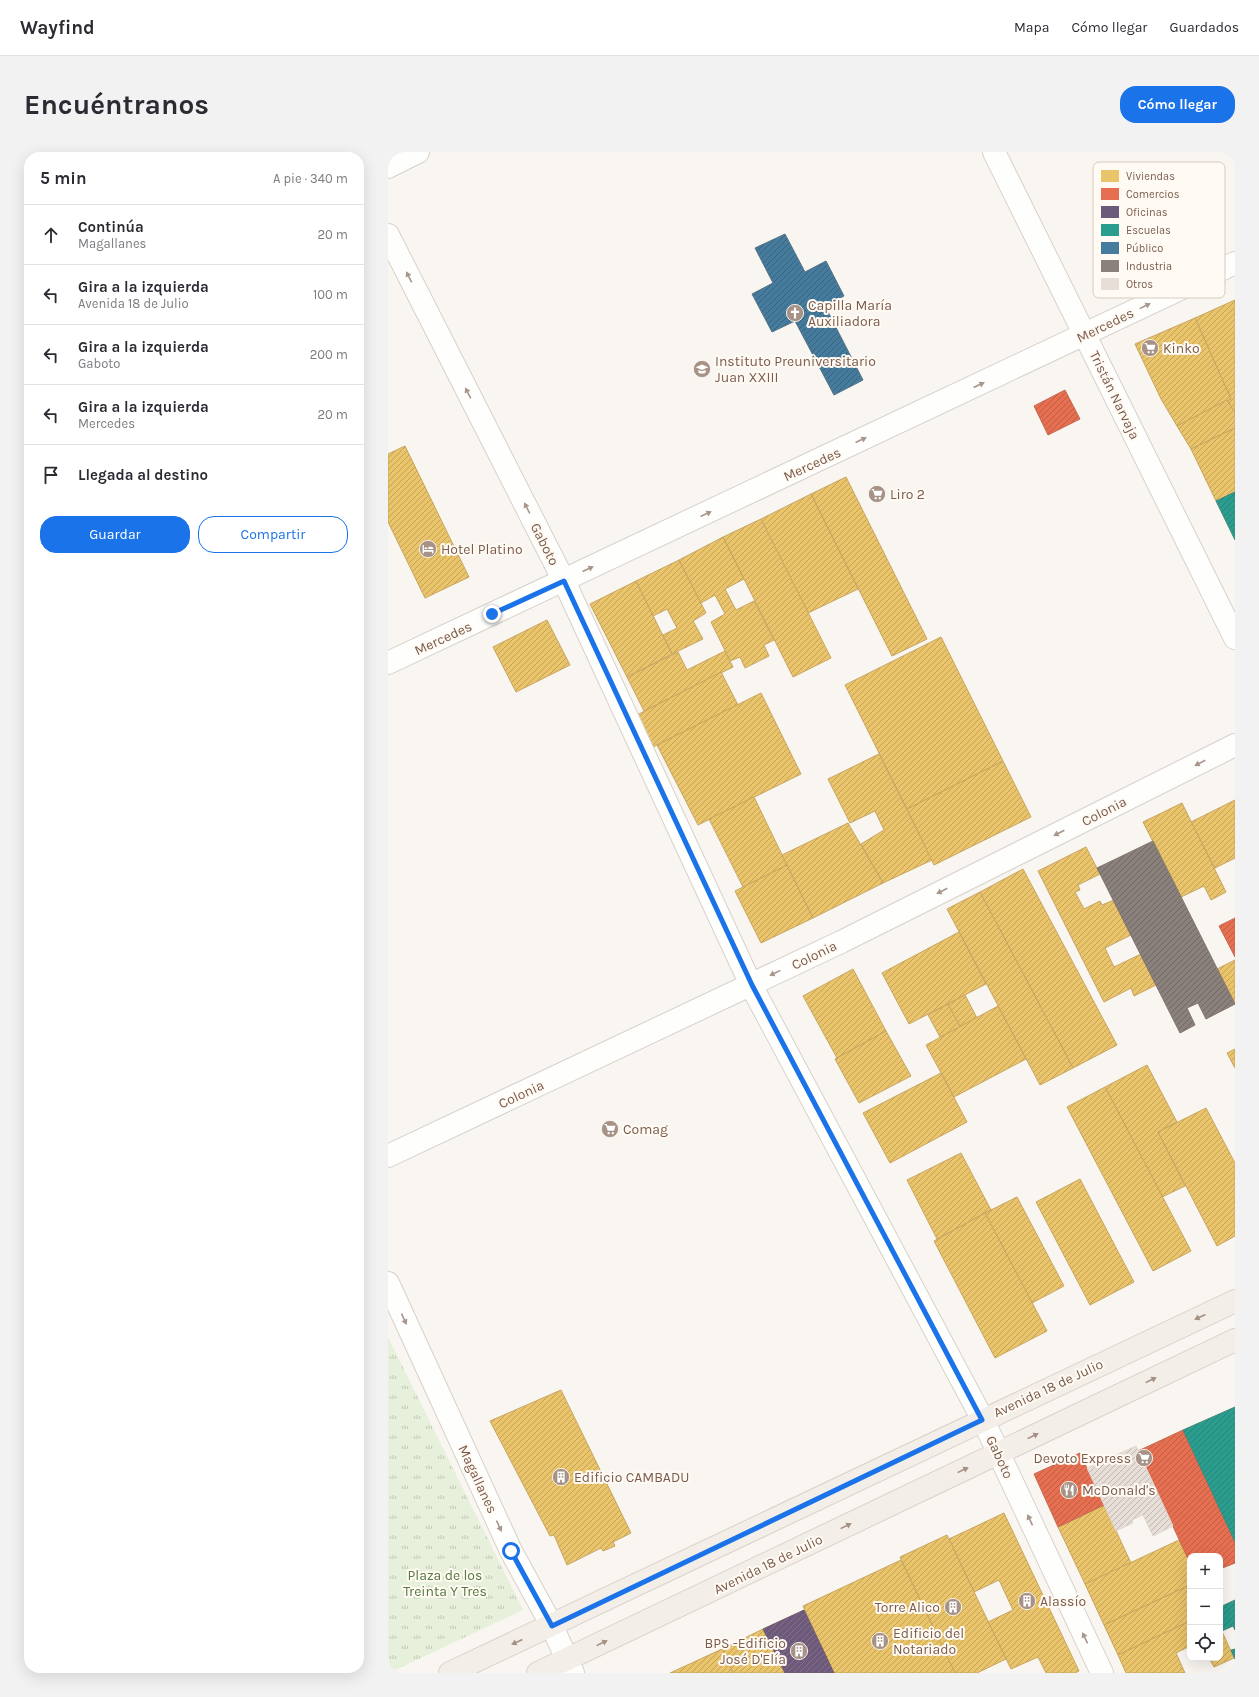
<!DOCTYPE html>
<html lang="es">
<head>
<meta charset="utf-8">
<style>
  :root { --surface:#fff; --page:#f2f2f3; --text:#2b2b33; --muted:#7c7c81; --line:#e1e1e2; --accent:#1a73e8 }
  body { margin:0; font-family:Karla,sans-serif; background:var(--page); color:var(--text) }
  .controls { position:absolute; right:12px; bottom:12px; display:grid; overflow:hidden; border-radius:8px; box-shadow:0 4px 16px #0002 }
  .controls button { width:36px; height:36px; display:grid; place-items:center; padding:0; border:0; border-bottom:1px solid var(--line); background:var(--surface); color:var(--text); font:20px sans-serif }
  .stop { position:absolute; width:12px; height:12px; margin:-9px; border:3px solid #1a73e8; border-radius:50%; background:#fff }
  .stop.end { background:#1a73e8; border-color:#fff; box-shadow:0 1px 4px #0008 }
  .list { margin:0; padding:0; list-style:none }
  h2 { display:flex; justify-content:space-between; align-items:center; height:52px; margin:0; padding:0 16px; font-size:17px }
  h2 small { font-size:13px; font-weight:400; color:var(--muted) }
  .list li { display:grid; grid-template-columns:26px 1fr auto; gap:12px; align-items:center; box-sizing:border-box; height:60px; padding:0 16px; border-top:1px solid var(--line) }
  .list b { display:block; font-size:15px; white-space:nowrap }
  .list p { margin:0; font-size:13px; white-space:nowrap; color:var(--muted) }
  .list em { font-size:13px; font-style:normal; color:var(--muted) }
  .actions { display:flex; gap:8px; padding:12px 16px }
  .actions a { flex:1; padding:9px 0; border:1px solid var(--accent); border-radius:16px; text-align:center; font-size:14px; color:var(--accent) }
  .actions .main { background:var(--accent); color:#fff }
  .icon { flex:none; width:22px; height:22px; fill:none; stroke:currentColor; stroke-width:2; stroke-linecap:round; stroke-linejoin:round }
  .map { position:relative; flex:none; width:847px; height:1521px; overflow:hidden; border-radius:16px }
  header { display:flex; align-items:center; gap:24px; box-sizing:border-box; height:56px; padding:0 20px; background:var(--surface); border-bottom:1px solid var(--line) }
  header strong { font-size:19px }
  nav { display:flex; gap:22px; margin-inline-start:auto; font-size:14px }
  .intro { display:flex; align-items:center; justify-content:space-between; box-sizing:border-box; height:96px; padding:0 24px }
  h1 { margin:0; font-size:28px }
  .button { padding:10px 18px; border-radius:16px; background:var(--accent); color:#fff; font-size:14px; font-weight:700 }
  main { display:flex; gap:24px; padding:0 24px }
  aside { flex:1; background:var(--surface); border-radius:16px; box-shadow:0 4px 16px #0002 }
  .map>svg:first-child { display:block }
  .park { fill:url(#park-tufts) }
  .homes { fill:url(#homes-hatch); stroke:#c8a561 }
  .shops { fill:url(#shops-hatch); stroke:#c66950 }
  .offices { fill:url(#offices-hatch); stroke:#715a6c }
  .schools { fill:url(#schools-hatch); stroke:#428a7b }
  .public { fill:url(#public-hatch); stroke:#557285 }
  .industry { fill:url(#industry-hatch); stroke:#85766e }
  .building { fill:url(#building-hatch); stroke:#e2d8d2 }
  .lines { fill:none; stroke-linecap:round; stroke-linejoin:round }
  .minor-casing { stroke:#d7d1cb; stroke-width:24 }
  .major-casing { stroke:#dad1cc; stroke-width:24 }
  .minor { stroke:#fefefd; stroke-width:22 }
  .major { stroke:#f3eee8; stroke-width:22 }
  .oneway { fill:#a8958b }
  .oneway2 { fill:#a48f83 }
  .route { stroke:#1a73e8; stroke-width:5 }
  .labels { text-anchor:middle; stroke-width:4; stroke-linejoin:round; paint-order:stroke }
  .poi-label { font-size:14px; fill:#7a5c4d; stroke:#fffaf3; text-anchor:start }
  .street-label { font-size:14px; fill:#7a5c4d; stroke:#fffaf3 }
  .park-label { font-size:14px; fill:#537a41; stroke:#fffaf3 }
  .key { fill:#fffaf3; stroke:#d7cbc1; stroke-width:1 }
  .key-label { font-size:11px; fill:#7a5c4d }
</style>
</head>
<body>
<header>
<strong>Wayfind</strong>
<nav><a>Mapa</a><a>Cómo llegar</a><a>Guardados</a></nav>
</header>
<div class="intro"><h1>Encuéntranos</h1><a class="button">Cómo llegar</a></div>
<main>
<aside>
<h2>5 min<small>A pie · 340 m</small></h2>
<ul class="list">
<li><svg class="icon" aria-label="ahead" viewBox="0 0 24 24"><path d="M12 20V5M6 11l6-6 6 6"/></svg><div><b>Continúa</b><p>Magallanes</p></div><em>20 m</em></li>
<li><svg class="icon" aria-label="left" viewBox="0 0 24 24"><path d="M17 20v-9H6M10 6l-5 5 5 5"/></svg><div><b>Gira a la izquierda</b><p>Avenida 18 de Julio</p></div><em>100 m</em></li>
<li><svg class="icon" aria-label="left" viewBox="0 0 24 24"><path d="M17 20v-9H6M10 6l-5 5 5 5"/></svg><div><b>Gira a la izquierda</b><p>Gaboto</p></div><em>200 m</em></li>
<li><svg class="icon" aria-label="left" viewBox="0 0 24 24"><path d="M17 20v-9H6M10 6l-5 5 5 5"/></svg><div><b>Gira a la izquierda</b><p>Mercedes</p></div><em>20 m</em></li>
<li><svg class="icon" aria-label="arrive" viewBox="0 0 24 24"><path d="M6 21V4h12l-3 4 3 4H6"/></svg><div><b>Llegada al destino</b></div></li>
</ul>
<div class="actions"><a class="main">Guardar</a><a>Compartir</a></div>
</aside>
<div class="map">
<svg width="847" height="1521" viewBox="0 0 847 1521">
  <defs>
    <pattern id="park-tufts" width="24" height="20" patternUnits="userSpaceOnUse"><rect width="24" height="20" fill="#e7f0db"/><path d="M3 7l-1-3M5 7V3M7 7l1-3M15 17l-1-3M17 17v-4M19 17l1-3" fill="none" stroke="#c0c6b4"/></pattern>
    <pattern id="homes-hatch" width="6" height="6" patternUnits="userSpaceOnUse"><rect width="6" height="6" fill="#e9c46a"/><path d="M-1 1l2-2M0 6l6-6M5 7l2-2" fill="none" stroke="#c2a259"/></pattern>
    <pattern id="shops-hatch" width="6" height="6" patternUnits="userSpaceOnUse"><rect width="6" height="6" fill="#e76f51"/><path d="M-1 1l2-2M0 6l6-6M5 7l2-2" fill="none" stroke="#c05e45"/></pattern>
    <pattern id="offices-hatch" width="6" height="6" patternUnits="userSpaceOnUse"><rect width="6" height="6" fill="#6d597a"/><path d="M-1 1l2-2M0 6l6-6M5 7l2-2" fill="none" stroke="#82708a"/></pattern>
    <pattern id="schools-hatch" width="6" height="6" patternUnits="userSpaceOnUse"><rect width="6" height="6" fill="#2a9d8f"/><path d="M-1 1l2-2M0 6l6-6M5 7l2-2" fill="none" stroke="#298377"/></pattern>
    <pattern id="public-hatch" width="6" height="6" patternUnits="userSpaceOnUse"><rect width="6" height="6" fill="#457b9d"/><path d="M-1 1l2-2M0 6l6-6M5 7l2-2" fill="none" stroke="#3d637c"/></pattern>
    <pattern id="industry-hatch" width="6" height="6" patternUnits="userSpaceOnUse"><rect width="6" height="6" fill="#8a817c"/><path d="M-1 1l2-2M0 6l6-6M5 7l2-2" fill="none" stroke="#716863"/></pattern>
    <pattern id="building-hatch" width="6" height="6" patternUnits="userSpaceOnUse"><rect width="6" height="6" fill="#e6ded7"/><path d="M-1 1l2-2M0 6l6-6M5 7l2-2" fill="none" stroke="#bfb7b1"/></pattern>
  </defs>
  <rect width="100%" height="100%" fill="#f9f5f0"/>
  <path class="park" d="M 0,1185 L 135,1458 L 1,1521 L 0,1521 Z"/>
  <g class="homes">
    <path d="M 847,148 L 847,261 L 839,248 L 843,247 L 807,166 Z"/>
    <path d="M 807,166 L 843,247 L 789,274 L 773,247 L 747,192 Z"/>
    <path d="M 839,248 L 847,261 L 847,276 L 803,297 L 789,274 Z"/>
    <path d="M 847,276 L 847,340 L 828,349 L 803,297 Z"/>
    <path d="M 17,294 L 81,425 L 37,446 L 0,370 L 0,302 Z"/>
    <path d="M 458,325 L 539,487 L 504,504 L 423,342 Z"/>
    <path d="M 423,342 L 470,437 L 420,461 L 373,367 Z"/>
    <path d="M 373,367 L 443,506 L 405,525 L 335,385 Z"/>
    <path d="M 335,385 L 356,427 L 337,437 L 348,458 L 366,449 L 386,488 L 376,493 L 381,504 L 357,516 L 352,505 L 342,509 L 323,470 L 337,462 L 327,443 L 313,451 L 291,408 Z"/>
    <path d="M 291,408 L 318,461 L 305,469 L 315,487 L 284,502 L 275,483 L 289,476 L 279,457 L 265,464 L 248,429 Z"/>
    <path d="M 248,429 L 284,502 L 239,525 L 202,452 Z"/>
    <path d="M 159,468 L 182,513 L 128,540 L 105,495 Z"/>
    <path d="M 553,485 L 615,609 L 519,657 L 457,533 Z"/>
    <path d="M 337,499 L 345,515 L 256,559 L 239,525 L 290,500 L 299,518 Z"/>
    <path d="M 333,520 L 350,553 L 265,595 L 249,563 Z"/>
    <path d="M 373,541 L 413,622 L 310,673 L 269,593 Z"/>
    <path d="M 491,602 L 544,708 L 495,731 L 473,692 L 496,678 L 487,659 L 462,671 L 440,627 Z"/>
    <path d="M 615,609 L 643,665 L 546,713 L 519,657 Z"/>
    <path d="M 366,645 L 399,713 L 355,735 L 321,667 Z"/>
    <path d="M 847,648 L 847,706 L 827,716 L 803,670 Z"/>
    <path d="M 794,651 L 838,740 L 823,748 L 816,734 L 793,745 L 755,670 Z"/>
    <path d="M 460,671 L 495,731 L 425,766 L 394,703 Z"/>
    <path d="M 698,695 L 712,722 L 690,733 L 692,738 L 687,740 L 696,757 L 712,749 L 714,753 L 726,748 L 743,783 L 717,796 L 726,815 L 753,802 L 768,833 L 746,844 L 743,836 L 716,850 L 650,719 Z"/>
    <path d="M 399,713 L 425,766 L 373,791 L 347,739 Z"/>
    <path d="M 635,717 L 729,893 L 685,916 L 592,740 Z"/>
    <path d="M 592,740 L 685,916 L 652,933 L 559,757 Z"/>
    <path d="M 571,780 L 598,832 L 521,872 L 494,821 Z"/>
    <path d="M 847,808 L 847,852 L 829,817 Z"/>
    <path d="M 465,817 L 498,879 L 449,906 L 415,844 Z"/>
    <path d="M 577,843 L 589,866 L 572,875 L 560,852 Z"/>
    <path d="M 560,852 L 572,875 L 552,885 L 540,863 Z"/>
    <path d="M 610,854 L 638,907 L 566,945 L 538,893 Z"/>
    <path d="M 498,879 L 523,924 L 471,951 L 447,907 Z"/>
    <path d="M 847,897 L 847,916 L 839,901 Z"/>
    <path d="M 759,913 L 789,970 L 770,980 L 797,1034 L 774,1045 L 717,935 Z"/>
    <path d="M 553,921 L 579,970 L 502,1011 L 475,961 Z"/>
    <path d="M 717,935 L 803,1099 L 765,1119 L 679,955 Z"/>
    <path d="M 818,956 L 847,1011 L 847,1084 L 829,1094 L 770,980 Z"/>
    <path d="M 573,1001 L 603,1058 L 549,1087 L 519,1028 Z"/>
    <path d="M 692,1027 L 746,1130 L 702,1153 L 648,1050 Z"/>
    <path d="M 629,1045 L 676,1134 L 644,1151 L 597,1061 Z"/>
    <path d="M 597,1061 L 659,1179 L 607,1206 L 546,1089 Z"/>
    <path d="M 173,1238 L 243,1381 L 225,1390 L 227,1394 L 215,1399 L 213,1396 L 179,1413 L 166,1383 L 162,1384 L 102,1269 Z"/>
    <path d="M 716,1353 L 743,1411 L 697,1432 L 670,1375 Z"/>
    <path d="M 616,1361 L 691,1519 L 687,1521 L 658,1521 L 650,1505 L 623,1517 L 600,1470 L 625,1458 L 611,1428 L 586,1440 L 561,1387 Z"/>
    <path d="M 559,1383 L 618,1507 L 589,1521 L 567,1521 L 512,1405 Z"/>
    <path d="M 791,1388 L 802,1411 L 802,1433 L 716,1473 L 697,1432 Z"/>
    <path d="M 513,1408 L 567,1521 L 446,1521 L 415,1454 Z"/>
    <path d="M 802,1433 L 802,1469 L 730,1503 L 716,1473 Z"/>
    <path d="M 802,1469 L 802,1494 L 788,1501 L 797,1521 L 738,1521 L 730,1503 Z"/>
    <path d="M 832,1475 L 846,1506 L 826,1515 L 821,1506 L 832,1506 Z"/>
    <path d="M 375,1477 L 397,1521 L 345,1521 L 334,1497 Z"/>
    <path d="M 334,1497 L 345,1521 L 282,1521 Z"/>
  </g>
  <g class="shops">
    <path d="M 677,238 L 692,267 L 660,283 L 646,254 Z"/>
    <path d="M 847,766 L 847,805 L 831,774 Z"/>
    <path d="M 795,1278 L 847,1390 L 847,1411 L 832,1417 L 832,1404 L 802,1404 L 802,1411 L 750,1299 Z"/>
    <path d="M 692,1301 L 716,1353 L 670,1375 L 646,1322 Z"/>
  </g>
  <path class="offices" d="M 416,1458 L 446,1521 L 397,1521 L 375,1477 Z"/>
  <g class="schools">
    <path d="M 847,340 L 847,388 L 828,349 Z"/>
    <path d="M 847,1255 L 847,1390 L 795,1278 Z"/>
    <path d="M 847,1448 L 847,1478 L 845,1474 L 834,1479 L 832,1475 L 832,1455 Z"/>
    <path d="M 847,1497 L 847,1507 L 843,1498 Z"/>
  </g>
  <path class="public" d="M 397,82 L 417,120 L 438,109 L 456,144 L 437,154 L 475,228 L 446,243 L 407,169 L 384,180 L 364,142 L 385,131 L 367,96 Z"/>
  <path class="industry" d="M 765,689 L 847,852 L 818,867 L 810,851 L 799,856 L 807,873 L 792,881 L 709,716 Z"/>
  <path class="building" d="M 748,1294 L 785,1374 L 765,1384 L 755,1363 L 744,1368 L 745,1371 L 728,1379 L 699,1316 Z"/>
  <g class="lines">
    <defs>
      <g id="minor">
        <path d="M 606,0 L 847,486"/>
        <path d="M 0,15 L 30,0"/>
        <path d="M 0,83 L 176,429 L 363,833 L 595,1268 L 714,1521"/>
        <path d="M 0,511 L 847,111"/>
        <path d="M 0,1004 L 453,790 L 847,593"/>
        <path d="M 0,1131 L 123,1399 L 164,1474 L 185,1521"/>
      </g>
      <g id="major">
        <path d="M 62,1521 L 847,1149"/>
        <path d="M 150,1521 L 847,1188"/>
      </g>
    </defs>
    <use href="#minor" class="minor-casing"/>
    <use href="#major" class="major-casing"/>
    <use href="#minor" class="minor"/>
    <use href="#major" class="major"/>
  </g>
  <defs><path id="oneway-solid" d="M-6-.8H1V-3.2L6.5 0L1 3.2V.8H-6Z"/></defs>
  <g class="oneway">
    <use href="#oneway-solid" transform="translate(21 125) rotate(-117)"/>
    <use href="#oneway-solid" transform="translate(757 154) rotate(-26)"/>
    <use href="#oneway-solid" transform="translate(591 233) rotate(-25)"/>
    <use href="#oneway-solid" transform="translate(80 241) rotate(-117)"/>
    <use href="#oneway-solid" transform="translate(473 288) rotate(-25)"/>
    <use href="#oneway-solid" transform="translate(139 356) rotate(-117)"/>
    <use href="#oneway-solid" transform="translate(318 362) rotate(-25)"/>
    <use href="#oneway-solid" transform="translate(200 417) rotate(-25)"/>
    <use href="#oneway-solid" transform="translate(812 611) rotate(153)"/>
    <use href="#oneway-solid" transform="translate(671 681) rotate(153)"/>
    <use href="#oneway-solid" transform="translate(554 739) rotate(153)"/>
    <use href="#oneway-solid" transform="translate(387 821) rotate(154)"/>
    <use href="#oneway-solid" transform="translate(16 1167) rotate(65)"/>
    <use href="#oneway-solid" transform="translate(642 1368) rotate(-115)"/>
    <use href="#oneway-solid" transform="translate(111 1374) rotate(65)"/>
    <use href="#oneway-solid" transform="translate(697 1486) rotate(-115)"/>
  </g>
  <g class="oneway2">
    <use href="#oneway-solid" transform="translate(812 1165) rotate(155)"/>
    <use href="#oneway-solid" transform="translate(763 1228) rotate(-26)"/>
    <use href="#oneway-solid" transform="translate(645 1284) rotate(-26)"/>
    <use href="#oneway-solid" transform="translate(575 1318) rotate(-26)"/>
    <use href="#oneway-solid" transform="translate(458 1374) rotate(-26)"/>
    <use href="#oneway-solid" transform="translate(129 1490) rotate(155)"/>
    <use href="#oneway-solid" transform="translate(214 1491) rotate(-26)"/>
  </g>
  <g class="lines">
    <path class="route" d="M 104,462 L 176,429 L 364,833 L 594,1268 L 164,1474 L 123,1399"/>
  </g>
  <defs>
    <symbol id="church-disc" viewBox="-11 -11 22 22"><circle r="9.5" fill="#a69286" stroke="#fffaf3"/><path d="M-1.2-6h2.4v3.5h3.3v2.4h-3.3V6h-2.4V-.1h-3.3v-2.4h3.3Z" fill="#fff"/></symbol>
    <symbol id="supermarket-disc" viewBox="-11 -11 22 22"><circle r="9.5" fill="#a69286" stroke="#fffaf3"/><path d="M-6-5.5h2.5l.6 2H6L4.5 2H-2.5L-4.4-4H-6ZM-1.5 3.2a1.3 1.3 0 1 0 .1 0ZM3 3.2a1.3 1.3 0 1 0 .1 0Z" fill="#fff"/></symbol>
    <symbol id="school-disc" viewBox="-11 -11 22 22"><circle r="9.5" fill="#a69286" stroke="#fffaf3"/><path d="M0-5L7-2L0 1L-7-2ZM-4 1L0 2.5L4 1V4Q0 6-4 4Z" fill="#fff"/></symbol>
    <symbol id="hotel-disc" viewBox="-11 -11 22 22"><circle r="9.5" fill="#a69286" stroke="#fffaf3"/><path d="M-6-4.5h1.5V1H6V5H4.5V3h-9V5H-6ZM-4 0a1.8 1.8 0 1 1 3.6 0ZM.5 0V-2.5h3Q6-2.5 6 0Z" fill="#fff"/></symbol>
    <symbol id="building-disc" viewBox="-11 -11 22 22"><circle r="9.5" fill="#a69286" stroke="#fffaf3"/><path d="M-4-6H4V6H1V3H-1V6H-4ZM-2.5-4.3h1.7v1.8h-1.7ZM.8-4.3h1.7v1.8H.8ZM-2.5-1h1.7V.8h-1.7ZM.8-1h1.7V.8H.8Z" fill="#fff"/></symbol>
    <symbol id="restaurant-disc" viewBox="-11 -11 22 22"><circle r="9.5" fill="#a69286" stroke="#fffaf3"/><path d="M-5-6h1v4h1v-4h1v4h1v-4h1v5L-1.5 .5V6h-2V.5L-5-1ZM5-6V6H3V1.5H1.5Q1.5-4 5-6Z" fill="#fff"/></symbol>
  </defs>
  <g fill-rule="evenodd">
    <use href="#church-disc" x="397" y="151" width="20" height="20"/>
    <use href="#supermarket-disc" x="752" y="186" width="20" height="20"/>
    <use href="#school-disc" x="304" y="207" width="20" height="20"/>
    <use href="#supermarket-disc" x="479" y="332" width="20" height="20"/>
    <use href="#hotel-disc" x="30" y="387" width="20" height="20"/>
    <use href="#supermarket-disc" x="212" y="967" width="20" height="20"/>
    <use href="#supermarket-disc" x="746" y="1296" width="20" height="20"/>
    <use href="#building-disc" x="163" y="1315" width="20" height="20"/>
    <use href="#restaurant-disc" x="671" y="1328" width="20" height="20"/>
    <use href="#building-disc" x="629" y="1439" width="20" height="20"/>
    <use href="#building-disc" x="555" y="1445" width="20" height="20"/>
    <use href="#building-disc" x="482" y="1479" width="20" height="20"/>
    <use href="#building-disc" x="401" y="1489" width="20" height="20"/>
  </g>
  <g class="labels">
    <g class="poi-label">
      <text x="420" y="158">Capilla María<tspan x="420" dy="16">Auxiliadora</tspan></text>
      <text x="775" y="201">Kinko</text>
      <text x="327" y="214">Instituto Preuniversitario<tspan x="327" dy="16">Juan XXIII</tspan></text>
      <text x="502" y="347">Liro 2</text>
      <text x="53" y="402">Hotel Platino</text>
      <text x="235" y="982">Comag</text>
      <text x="743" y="1311" text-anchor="end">Devoto Express</text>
      <text x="186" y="1330">Edificio CAMBADU</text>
      <text x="694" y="1343">McDonald's</text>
      <text x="652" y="1454">Alassío</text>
      <text x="552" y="1460" text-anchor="end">Torre Alico</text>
      <text x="505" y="1486">Edificio del<tspan x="505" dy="16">Notariado</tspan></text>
      <text x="398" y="1496" text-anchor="end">BPS -Edificio<tspan x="398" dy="16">José D'Elía</tspan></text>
    </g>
    <g class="street-label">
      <text transform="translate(717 173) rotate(-26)" y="5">Mercedes</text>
      <text transform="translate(727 243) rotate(64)" y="5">Tristán Narvaja</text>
      <text transform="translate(424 312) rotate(-25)" y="5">Mercedes</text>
      <text transform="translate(157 392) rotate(63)" y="5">Gaboto</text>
      <text transform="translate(55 486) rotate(-25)" y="5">Mercedes</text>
      <text transform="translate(716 659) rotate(-27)" y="5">Colonia</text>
      <text transform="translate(426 803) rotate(-26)" y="5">Colonia</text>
      <text transform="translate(133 942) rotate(-25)" y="5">Colonia</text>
      <text transform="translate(660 1236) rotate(-25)" y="5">Avenida 18 de Julio</text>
      <text transform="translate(612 1305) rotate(65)" y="5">Gaboto</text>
      <text transform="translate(90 1327) rotate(65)" y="5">Magallanes</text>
      <text transform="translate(380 1412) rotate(-26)" y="5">Avenida 18 de Julio</text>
    </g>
    <g class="park-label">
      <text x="57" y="1428">Plaza de los<tspan x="57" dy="16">Treinta Y Tres</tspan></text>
    </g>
  </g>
  <rect x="705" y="10" width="132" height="136" rx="6" class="key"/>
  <rect x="713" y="18" width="18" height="12" fill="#e9c46a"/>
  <rect x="713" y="36" width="18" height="12" fill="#e76f51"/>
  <rect x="713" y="54" width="18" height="12" fill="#6d597a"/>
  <rect x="713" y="72" width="18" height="12" fill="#2a9d8f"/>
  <rect x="713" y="90" width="18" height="12" fill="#457b9d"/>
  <rect x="713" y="108" width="18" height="12" fill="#8a817c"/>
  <rect x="713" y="126" width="18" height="12" fill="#e6ded7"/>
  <g class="key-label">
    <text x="738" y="28">Viviendas</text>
    <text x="738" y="46">Comercios</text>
    <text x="738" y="64">Oficinas</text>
    <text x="738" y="82">Escuelas</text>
    <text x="738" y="100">Público</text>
    <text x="738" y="118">Industria</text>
    <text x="738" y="136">Otros</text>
  </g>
</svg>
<div class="controls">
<button>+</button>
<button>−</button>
<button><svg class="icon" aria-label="locate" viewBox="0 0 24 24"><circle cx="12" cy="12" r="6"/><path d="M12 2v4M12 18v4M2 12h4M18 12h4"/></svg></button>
</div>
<div class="stop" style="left:123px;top:1399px"></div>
<div class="stop end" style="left:104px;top:462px"></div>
</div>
</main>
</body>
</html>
